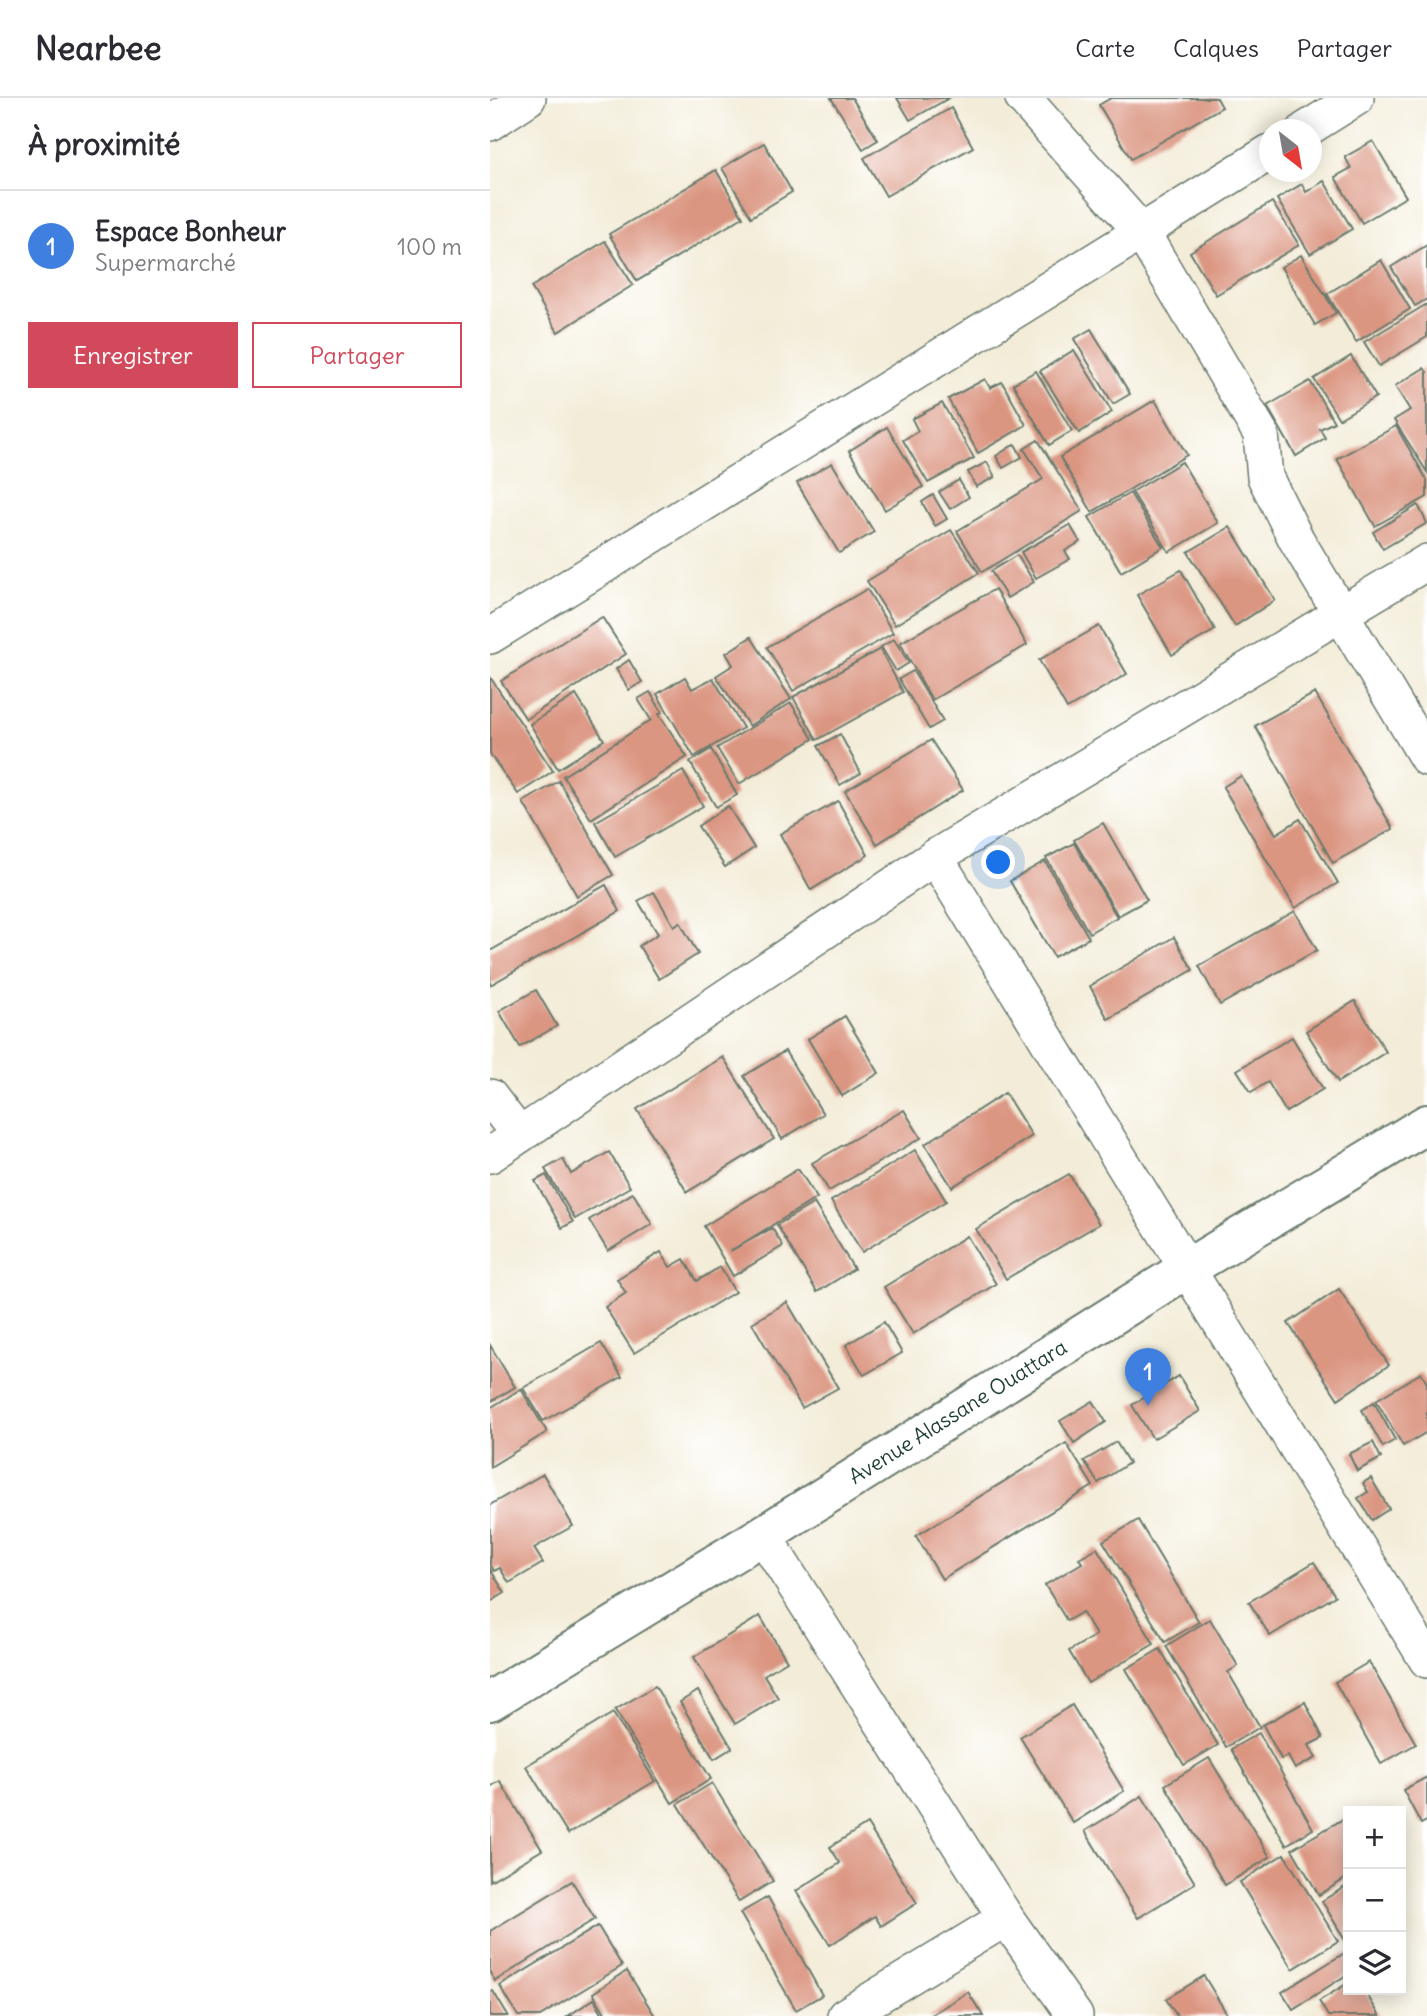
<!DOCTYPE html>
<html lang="fr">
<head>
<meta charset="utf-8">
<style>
  :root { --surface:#fff; --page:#f2f2f3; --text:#2b2b33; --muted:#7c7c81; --line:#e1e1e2; --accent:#d1495b }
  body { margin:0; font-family:Delius,sans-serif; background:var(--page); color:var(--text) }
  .controls { position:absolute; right:21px; bottom:21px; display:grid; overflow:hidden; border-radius:0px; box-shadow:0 4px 18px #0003 }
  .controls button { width:63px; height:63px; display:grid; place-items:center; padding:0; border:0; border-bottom:2px solid var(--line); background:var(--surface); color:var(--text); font:35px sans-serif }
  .compass { position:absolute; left:769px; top:21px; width:63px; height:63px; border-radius:50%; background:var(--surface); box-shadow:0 4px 18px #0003; rotate:149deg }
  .you { position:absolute; left:509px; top:765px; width:24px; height:24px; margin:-18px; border:5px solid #fff; border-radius:50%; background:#1a73e8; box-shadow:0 0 0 10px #1a73e833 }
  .badge { display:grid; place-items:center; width:46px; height:46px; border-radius:50%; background:var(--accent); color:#fff; font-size:23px; font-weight:700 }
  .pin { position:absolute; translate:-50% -58px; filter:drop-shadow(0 2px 4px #0008) }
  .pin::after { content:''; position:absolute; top:37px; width:24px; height:21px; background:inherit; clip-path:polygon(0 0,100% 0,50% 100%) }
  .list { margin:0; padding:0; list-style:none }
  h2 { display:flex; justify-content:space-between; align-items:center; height:91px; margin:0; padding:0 28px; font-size:30px }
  h2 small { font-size:23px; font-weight:400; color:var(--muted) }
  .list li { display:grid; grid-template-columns:46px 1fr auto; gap:21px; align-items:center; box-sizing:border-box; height:112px; padding:0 28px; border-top:2px solid var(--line) }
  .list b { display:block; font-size:26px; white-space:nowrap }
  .list p { margin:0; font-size:23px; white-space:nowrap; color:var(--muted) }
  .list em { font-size:23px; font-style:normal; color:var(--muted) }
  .actions { display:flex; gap:14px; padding:21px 28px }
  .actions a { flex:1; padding:16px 0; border:2px solid var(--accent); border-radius:0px; text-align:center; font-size:24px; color:var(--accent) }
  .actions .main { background:var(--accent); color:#fff }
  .icon { flex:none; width:38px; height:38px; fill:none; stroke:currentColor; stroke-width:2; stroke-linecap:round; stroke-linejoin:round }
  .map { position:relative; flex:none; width:937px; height:1918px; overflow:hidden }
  header { display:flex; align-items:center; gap:42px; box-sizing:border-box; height:98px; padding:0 35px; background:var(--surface); border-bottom:2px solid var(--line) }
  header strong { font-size:33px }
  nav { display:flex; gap:38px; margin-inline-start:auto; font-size:24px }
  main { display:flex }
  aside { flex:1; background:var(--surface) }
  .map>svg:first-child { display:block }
  .building { fill:#db9682 }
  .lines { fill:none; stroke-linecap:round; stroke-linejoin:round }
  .minor-casing { stroke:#697a6d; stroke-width:38 }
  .tertiary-casing { stroke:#697a6d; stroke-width:42 }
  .minor { stroke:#fff; stroke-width:35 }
  .tertiary { stroke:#fff; stroke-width:38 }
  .labels { text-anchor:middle; stroke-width:5; stroke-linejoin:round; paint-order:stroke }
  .street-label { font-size:21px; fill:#1f3d34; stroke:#fff }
</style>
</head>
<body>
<header>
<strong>Nearbee</strong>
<nav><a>Carte</a><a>Calques</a><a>Partager</a></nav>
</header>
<main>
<aside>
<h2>À proximité<small></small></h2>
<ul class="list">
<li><span class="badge" style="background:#3f7fe0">1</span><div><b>Espace Bonheur</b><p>Supermarché</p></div><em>100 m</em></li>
</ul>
<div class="actions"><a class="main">Enregistrer</a><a>Partager</a></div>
</aside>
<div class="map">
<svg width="937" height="1918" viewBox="0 0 937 1918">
  <rect width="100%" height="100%" fill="#fff"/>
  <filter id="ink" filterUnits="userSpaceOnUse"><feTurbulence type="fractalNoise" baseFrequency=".0143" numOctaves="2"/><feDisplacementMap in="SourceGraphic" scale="14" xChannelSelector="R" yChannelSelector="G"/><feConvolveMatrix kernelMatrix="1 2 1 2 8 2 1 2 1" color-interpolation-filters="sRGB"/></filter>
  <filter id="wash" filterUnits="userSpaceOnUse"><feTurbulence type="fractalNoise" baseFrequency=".00686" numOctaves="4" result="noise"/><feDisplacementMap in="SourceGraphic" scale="28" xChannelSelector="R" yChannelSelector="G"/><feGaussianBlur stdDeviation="1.57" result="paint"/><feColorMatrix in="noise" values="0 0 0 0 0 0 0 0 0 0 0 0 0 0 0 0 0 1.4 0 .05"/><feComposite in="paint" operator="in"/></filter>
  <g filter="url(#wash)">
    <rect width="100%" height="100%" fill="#f3ecd8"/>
    <g id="blocks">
      <g class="building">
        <path d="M 341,0 L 362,0 L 388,42 L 373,51 Z"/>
        <path d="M 407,0 L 459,0 L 420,22 Z"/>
        <path d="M 621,0 L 727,0 L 732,9 L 641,61 L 609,7 Z"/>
        <path d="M 461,10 L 483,49 L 396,98 L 374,60 Z"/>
        <path d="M 883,43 L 916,99 L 872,125 L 845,79 L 861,70 L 855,59 Z"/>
        <path d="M 274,45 L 302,94 L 261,119 L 232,70 Z"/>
        <path d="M 226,72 L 253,119 L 147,183 L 119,136 Z"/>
        <path d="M 834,83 L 862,131 L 820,156 L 787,101 L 812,86 L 816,94 Z"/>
        <path d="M 782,104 L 809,147 L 726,197 L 700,154 Z"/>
        <path d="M 115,143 L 143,187 L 68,234 L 41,189 Z"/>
        <path d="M 937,147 L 937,201 L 925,208 L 901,169 Z"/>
        <path d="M 811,157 L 846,215 L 825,227 L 791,169 Z"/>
        <path d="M 891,162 L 920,211 L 866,244 L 837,196 Z"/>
        <path d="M 937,206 L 937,239 L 889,268 L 874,244 Z"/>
        <path d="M 601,231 L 640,296 L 623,306 L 584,241 Z"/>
        <path d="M 584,252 L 622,314 L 589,335 L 550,273 Z"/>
        <path d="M 861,258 L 886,299 L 849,321 L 824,281 Z"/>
        <path d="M 934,270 L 937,274 L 937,374 L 904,322 L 920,312 L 905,288 Z"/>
        <path d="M 546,273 L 582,333 L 559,347 L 523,286 Z"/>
        <path d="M 495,281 L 500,290 L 512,284 L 536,327 L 488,355 L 458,301 Z"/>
        <path d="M 820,283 L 844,324 L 830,331 L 835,340 L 806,358 L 777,308 Z"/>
        <path d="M 665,302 L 697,357 L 602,414 L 570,359 Z"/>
        <path d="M 452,305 L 484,360 L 438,385 L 413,342 L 428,333 L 422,321 Z"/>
        <path d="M 906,328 L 937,382 L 937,399 L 885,428 L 847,361 Z"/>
        <path d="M 397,329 L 433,389 L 395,412 L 359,353 Z"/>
        <path d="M 548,342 L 592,413 L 492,474 L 467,433 L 553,381 L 534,351 Z"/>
        <path d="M 525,346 L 532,359 L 513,370 L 506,358 Z"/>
        <path d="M 497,364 L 505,379 L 486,389 L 478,374 Z"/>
        <path d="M 692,364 L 728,425 L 679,454 L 642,394 Z"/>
        <path d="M 342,365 L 384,434 L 349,455 L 307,385 Z"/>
        <path d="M 469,382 L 479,399 L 460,411 L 449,394 Z"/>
        <path d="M 640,395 L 673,449 L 631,474 L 599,419 Z"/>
        <path d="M 443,397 L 457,421 L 445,428 L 432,404 Z"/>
        <path d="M 928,407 L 937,425 L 893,451 L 883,434 Z"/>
        <path d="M 580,427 L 590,444 L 575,453 L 580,461 L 546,480 L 531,454 Z"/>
        <path d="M 740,429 L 785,502 L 745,528 L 698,454 Z"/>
        <path d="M 461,432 L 489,475 L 405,527 L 377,483 Z"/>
        <path d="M 527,457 L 544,484 L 517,500 L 501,473 Z"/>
        <path d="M 691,472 L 725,532 L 682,557 L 647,497 Z"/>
        <path d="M 377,491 L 403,535 L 303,593 L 277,549 Z"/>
        <path d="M 505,491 L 537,547 L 442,602 L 410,545 Z"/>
        <path d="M 112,519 L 136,556 L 36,621 L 11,583 Z"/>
        <path d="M 609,528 L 637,576 L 577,611 L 549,562 Z"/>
        <path d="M 261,539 L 301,601 L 259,628 L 226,578 L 243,567 L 236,555 Z"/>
        <path d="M 404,541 L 419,565 L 406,573 L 391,549 Z"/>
        <path d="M 390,551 L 413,594 L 327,642 L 303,599 Z"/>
        <path d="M 139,562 L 152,584 L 139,592 L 126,571 Z"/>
        <path d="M 423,573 L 453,623 L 439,631 L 409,581 Z"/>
        <path d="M 0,579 L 63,673 L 28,696 L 0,656 Z"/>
        <path d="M 195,579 L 202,591 L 223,580 L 253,630 L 204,659 L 167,596 Z"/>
        <path d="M 160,594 L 172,614 L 169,616 L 197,659 L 101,721 L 73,678 L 161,622 L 148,601 Z"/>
        <path d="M 825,595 L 903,731 L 843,765 L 765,628 Z"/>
        <path d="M 86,597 L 114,642 L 68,671 L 40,626 Z"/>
        <path d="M 301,605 L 323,641 L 249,686 L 227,650 Z"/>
        <path d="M 350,636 L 371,675 L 350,687 L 328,648 Z"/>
        <path d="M 441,642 L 473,692 L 387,746 L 355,693 Z"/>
        <path d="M 221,651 L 247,697 L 226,709 L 200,664 Z"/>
        <path d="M 193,673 L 213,708 L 125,759 L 105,724 Z"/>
        <path d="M 751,678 L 786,736 L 810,721 L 848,785 L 805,810 L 733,689 Z"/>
        <path d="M 69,683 L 123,777 L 87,798 L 33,704 Z"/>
        <path d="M 348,703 L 378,757 L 321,792 L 290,736 Z"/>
        <path d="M 238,708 L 264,750 L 235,769 L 208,728 Z"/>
        <path d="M 613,725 L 657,802 L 628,818 L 584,742 Z"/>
        <path d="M 584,745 L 627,819 L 599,835 L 556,760 Z"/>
        <path d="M 555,763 L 599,840 L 564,859 L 520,783 Z"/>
        <path d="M 116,787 L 130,813 L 0,887 L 0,853 Z"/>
        <path d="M 164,794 L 184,828 L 190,824 L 208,856 L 169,881 L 149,848 L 168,836 L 148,803 Z"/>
        <path d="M 805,813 L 827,852 L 730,907 L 709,868 Z"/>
        <path d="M 684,839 L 703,872 L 618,921 L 600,888 Z"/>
        <path d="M 46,892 L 67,928 L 30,949 L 9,913 Z"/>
        <path d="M 865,903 L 896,954 L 848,984 L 816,933 Z"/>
        <path d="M 355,918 L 389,975 L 352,998 L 318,941 Z"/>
        <path d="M 802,939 L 833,991 L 796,1014 L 778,984 L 761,994 L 747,972 Z"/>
        <path d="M 295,953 L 333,1016 L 292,1041 L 254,978 Z"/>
        <path d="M 233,959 L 284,1041 L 197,1094 L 147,1011 Z"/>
        <path d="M 515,995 L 542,1038 L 462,1089 L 435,1046 Z"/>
        <path d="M 414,1012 L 431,1040 L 339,1093 L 322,1065 Z"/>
        <path d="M 425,1052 L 456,1103 L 372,1154 L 341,1103 Z"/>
        <path d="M 119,1054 L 140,1089 L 85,1121 L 55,1071 L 73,1061 L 81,1076 Z"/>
        <path d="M 308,1071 L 327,1100 L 240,1153 L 282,1130 L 293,1148 L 243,1178 L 214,1128 Z"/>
        <path d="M 579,1076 L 609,1126 L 516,1181 L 486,1131 Z"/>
        <path d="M 56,1077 L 83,1124 L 72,1130 L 45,1083 Z"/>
        <path d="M 143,1095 L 162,1126 L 118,1153 L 99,1122 Z"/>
        <path d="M 324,1105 L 364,1171 L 327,1194 L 287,1127 Z"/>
        <path d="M 477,1138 L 506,1186 L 423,1236 L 394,1189 Z"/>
        <path d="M 171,1154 L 180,1169 L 194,1161 L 207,1183 L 230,1169 L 245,1194 L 144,1255 L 115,1209 L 136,1195 L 127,1181 Z"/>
        <path d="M 849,1191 L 899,1267 L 848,1301 L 798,1225 Z"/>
        <path d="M 297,1204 L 348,1290 L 312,1310 L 262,1225 Z"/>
        <path d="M 394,1224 L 412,1255 L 374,1277 L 356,1247 Z"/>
        <path d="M 111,1245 L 132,1279 L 53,1323 L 33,1290 Z"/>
        <path d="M 0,1247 L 25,1289 L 0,1304 Z"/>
        <path d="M 931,1275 L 937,1285 L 937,1334 L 913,1348 L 886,1302 Z"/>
        <path d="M 689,1278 L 710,1313 L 663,1341 L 642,1307 Z"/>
        <path d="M 31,1291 L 57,1334 L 0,1369 L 0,1310 Z"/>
        <path d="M 603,1303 L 616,1324 L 584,1345 L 570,1323 Z"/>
        <path d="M 884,1304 L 905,1342 L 893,1349 L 872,1312 Z"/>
        <path d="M 626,1344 L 639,1365 L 608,1385 L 594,1363 Z"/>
        <path d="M 883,1344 L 891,1360 L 867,1373 L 859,1356 Z"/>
        <path d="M 576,1345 L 603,1388 L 452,1481 L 426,1438 Z"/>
        <path d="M 53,1376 L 83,1428 L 44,1450 L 53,1465 L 19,1485 L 10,1470 L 4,1473 L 0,1466 L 0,1407 Z"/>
        <path d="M 881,1380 L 899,1411 L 882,1422 L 868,1400 L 878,1394 L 873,1385 Z"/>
        <path d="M 648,1422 L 709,1524 L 675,1544 L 613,1443 Z"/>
        <path d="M 607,1450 L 664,1546 L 598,1585 L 579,1553 L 606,1537 L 592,1514 L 577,1523 L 555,1487 L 592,1465 L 589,1460 Z"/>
        <path d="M 824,1464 L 845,1498 L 780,1538 L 759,1504 Z"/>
        <path d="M 0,1471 L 15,1495 L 0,1504 Z"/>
        <path d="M 270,1518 L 297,1563 L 274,1577 L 288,1600 L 245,1626 L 204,1559 Z"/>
        <path d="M 720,1521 L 748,1568 L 738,1574 L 770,1629 L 736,1649 L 676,1548 Z"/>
        <path d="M 670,1551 L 728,1647 L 694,1667 L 636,1571 Z"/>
        <path d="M 879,1564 L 926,1646 L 891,1666 L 845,1584 Z"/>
        <path d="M 165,1588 L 221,1681 L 182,1705 L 125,1612 Z"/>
        <path d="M 208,1593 L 242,1650 L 224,1661 L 190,1604 Z"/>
        <path d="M 815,1604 L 833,1640 L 819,1647 L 826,1660 L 805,1671 L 798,1658 L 791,1661 L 773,1627 Z"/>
        <path d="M 582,1607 L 634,1693 L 583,1725 L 530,1639 Z"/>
        <path d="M 123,1615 L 165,1683 L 78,1736 L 36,1668 Z"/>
        <path d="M 769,1635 L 823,1731 L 796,1747 L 741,1651 Z"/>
        <path d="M 719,1660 L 780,1759 L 735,1787 L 675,1687 Z"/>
        <path d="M 937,1679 L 937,1723 L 931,1726 L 913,1692 Z"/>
        <path d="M 10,1683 L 52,1752 L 0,1783 L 0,1689 Z"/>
        <path d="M 222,1685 L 283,1783 L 249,1804 L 188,1706 Z"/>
        <path d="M 652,1698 L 705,1785 L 648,1820 L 595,1733 Z"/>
        <path d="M 855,1720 L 858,1726 L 858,1750 L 855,1753 L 858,1759 L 858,1779 L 829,1797 L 802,1751 Z"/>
        <path d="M 377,1726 L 427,1805 L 391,1828 L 385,1818 L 340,1847 L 306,1793 L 350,1765 L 340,1749 Z"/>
        <path d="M 794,1756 L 848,1843 L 803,1871 L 750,1784 Z"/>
        <path d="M 82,1783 L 105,1821 L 5,1883 L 0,1875 L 0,1833 Z"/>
        <path d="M 858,1787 L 858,1847 L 832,1803 Z"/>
        <path d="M 278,1799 L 332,1897 L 306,1912 L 250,1815 Z"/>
        <path d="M 108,1828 L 132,1868 L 50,1918 L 28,1918 L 10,1888 Z"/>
        <path d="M 856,1854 L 858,1857 L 858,1876 L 803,1911 L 792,1894 Z"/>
        <path d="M 137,1873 L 165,1918 L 117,1918 L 103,1895 Z"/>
        <path d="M 714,1878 L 738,1918 L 687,1918 L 676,1901 Z"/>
        <path d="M 858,1885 L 858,1892 L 874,1892 L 890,1918 L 838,1918 L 829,1903 Z"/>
        <path d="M 3,1893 L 18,1918 L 0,1918 L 0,1894 Z"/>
        <path d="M 478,1894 L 493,1918 L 439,1918 Z"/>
        <path d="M 104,1901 L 114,1918 L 78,1918 Z"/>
      </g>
    </g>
  </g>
  <g filter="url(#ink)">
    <use href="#blocks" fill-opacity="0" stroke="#697a6d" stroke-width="2"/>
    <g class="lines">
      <defs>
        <g id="minor">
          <path d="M 533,0 L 651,133 L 771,336 L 775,379 L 806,441 L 937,660"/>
          <path d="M 0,25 L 38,0"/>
          <path d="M 815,32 L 866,0"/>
          <path d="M 0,538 L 780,54"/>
          <path d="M 445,759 L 937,1562"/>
          <path d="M 0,999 L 29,1037"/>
          <path d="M 0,1057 L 445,759 L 937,464"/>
          <path d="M 273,1437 L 516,1820 L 585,1918"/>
          <path d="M 355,1918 L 516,1820"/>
        </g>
        <path id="tertiary" d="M 0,1603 L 273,1437 L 698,1170 L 937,1026"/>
      </defs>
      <use href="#minor" class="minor-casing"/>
      <use href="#tertiary" class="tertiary-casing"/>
      <use href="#minor" class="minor"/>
      <use href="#tertiary" class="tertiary"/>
    </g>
  </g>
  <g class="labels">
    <g class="street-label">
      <text transform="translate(468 1314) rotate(-32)" y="7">Avenue Alassane Ouattara</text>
    </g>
  </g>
</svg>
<div class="controls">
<button>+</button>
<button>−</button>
<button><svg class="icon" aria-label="layers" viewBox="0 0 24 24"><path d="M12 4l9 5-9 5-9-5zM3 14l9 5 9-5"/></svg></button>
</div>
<svg class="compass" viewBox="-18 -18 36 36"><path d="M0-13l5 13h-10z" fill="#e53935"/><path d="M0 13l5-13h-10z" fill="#7c7c81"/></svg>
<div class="you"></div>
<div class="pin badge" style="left:658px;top:1308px;background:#3f7fe0">1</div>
</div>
</main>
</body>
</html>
